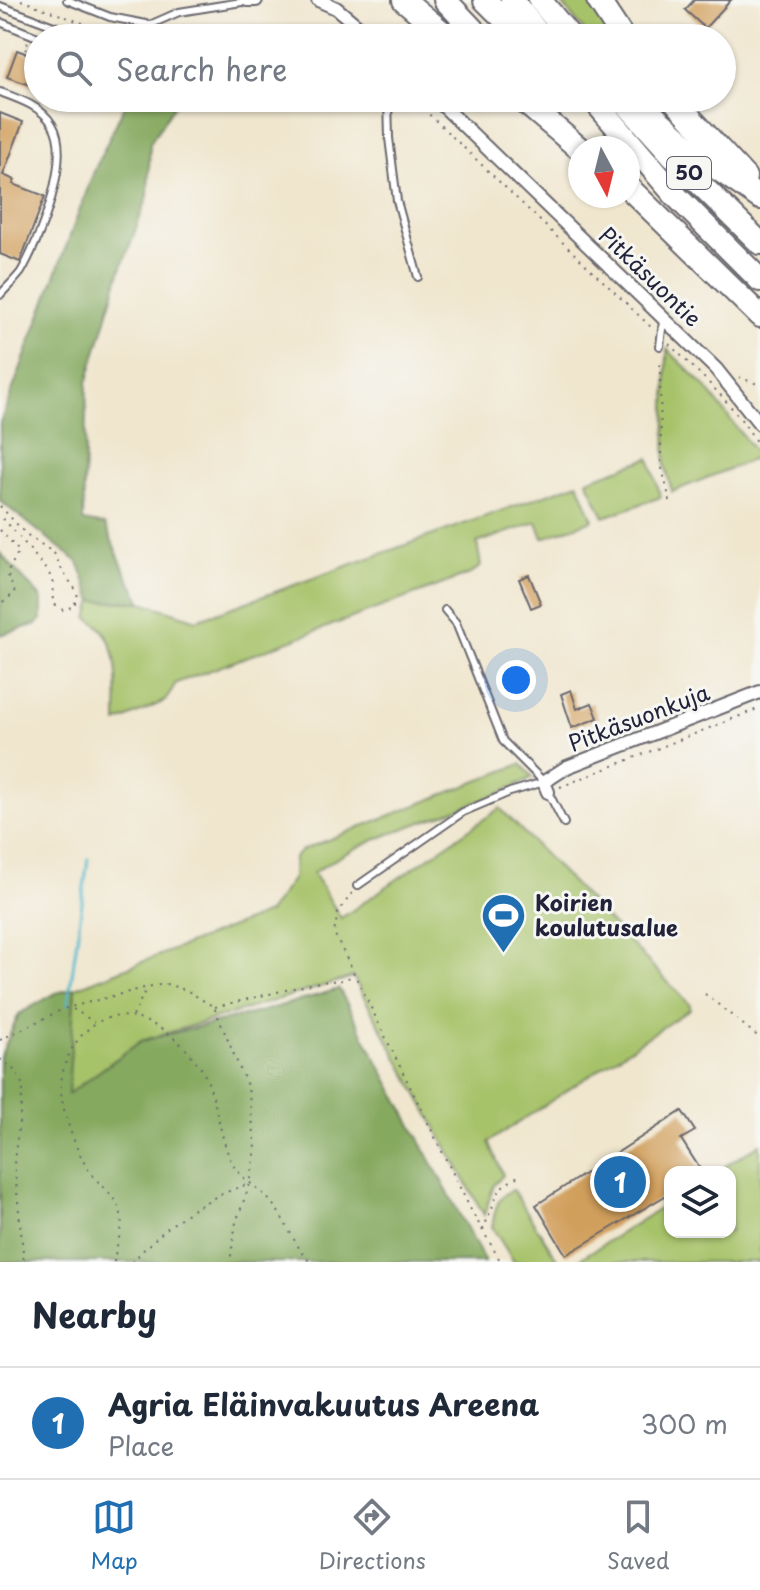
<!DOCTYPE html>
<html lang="en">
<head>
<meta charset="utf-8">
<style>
  :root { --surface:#fff; --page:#f6f6f7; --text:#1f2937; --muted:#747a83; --line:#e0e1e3; --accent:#1f6fb2 }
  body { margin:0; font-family:"Playpen Sans",sans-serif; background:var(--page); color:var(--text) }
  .controls { position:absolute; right:24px; bottom:24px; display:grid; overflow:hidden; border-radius:16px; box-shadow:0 2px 6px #0004 }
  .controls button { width:72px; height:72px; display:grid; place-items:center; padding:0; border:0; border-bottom:2px solid var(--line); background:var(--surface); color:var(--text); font:40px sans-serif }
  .compass { position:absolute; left:568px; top:136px; width:72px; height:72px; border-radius:50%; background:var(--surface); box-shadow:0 2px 6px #0004; rotate:173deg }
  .you { position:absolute; left:516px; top:680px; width:28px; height:28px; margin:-20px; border:6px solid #fff; border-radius:50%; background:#1a73e8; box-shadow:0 0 0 12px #1a73e833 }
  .badge { display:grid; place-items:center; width:52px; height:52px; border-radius:50%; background:var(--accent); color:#fff; font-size:26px; font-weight:700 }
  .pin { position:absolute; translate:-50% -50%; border:4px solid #fff; box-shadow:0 2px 8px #0006 }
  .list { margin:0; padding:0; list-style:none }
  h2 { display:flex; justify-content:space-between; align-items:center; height:104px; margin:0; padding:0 32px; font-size:34px }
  h2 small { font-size:26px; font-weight:400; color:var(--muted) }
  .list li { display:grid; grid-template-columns:52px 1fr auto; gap:24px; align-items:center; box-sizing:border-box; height:112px; padding:0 32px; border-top:2px solid var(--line) }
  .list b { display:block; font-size:30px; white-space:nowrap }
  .list p { margin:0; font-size:26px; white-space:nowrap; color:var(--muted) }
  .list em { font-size:26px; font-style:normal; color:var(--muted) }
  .icon { flex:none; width:44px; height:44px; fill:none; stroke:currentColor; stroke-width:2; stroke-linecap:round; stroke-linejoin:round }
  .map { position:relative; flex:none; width:760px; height:1262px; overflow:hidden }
  .search { position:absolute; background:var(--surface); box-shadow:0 2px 6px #0004; left:24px; right:24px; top:24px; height:88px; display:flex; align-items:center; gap:20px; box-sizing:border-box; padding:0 28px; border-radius:44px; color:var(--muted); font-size:30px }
  .sheet { height:216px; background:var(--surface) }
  nav { display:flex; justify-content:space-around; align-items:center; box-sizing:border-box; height:112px; border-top:2px solid var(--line); background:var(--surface); font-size:22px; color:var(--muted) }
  nav a { display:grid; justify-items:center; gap:4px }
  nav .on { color:var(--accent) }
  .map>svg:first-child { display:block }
  .green { fill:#a7c36a; stroke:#647252; stroke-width:2 }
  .forest { fill:#85a95e; stroke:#54664c; stroke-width:2 }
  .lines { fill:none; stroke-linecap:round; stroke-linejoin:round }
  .stream { stroke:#50b8ce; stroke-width:3 }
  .building { fill:#d19f5c }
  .lane-casing { stroke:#6a676e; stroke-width:10 }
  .street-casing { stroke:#6a676e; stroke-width:16 }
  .highway-casing { stroke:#6a676e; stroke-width:26 }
  .path { stroke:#6a676e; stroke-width:2; stroke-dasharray:2 6; stroke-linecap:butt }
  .lane { stroke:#fff; stroke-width:6 }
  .street { stroke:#fff; stroke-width:12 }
  .highway { stroke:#fff; stroke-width:22 }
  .labels { text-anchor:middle; stroke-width:6; stroke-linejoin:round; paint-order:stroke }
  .shield { fill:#f6f6f2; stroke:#626272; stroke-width:2 }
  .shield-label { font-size:20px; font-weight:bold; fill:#22223b }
  .street-label { font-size:22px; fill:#22223b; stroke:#f6f6f2 }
  .poi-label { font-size:22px; font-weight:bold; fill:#22223b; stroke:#f6f6f2; text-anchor:start }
</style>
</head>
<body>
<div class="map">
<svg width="760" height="1262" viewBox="0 0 760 1262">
  <rect width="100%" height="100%" fill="#f6f6f2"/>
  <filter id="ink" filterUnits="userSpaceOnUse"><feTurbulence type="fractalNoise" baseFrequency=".0125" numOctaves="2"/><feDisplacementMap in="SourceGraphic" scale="16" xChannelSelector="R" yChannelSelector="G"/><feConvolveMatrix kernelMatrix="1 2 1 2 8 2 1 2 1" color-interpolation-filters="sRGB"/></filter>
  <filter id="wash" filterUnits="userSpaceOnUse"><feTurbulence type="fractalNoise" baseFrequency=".006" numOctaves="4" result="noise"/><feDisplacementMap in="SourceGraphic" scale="32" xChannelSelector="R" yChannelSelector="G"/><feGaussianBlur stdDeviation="1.8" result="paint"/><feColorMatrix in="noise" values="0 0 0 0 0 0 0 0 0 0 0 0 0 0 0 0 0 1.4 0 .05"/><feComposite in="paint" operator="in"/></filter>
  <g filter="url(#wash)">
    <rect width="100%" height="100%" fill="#f0e6ce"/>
    <g class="green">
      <path d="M 559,0 L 589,0 L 613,38 L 590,38 Z"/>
      <path d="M 667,349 L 704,385 L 759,457 L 672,492 L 665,465 Z"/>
      <path d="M 649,458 L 661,497 L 604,517 L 587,480 Z"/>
      <path d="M 578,483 L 593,520 L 543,538 L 537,522 L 477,543 L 481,566 L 470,574 L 176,683 L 165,701 L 117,723 C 117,687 124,637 88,618 L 93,601 L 142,602 L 197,620 Z"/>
      <path d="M 521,764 L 533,777 C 463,815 379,827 313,873 L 341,918 L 500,808 L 690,1005 L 690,1009 L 489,1142 L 503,1175 L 494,1185 L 484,1215 L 353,977 L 141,1041 L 67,1095 L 75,988 L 268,913 L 293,878 L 294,858 L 302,850 Z"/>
      <path d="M 760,1144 L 760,1262 L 575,1262 L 670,1202 L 670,1232 L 730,1232 L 730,1172 L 716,1172 Z"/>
      <path d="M 513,1190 L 559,1262 L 514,1262 L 492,1227 C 495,1212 496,1195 513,1190 Z"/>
    </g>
    <g class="forest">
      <path d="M 128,98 L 179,98 L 150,143 L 148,196 L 120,272 L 87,383 L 83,521 L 105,525 L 127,576 L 142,602 L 93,601 L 78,562 L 0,501 L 0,423 L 3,415 L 95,169 Z"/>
      <path d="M 0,553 L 42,599 L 42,619 L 37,624 L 0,635 Z"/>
      <path d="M 75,988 L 68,1094 L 141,1041 L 259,1012 L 339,989 L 485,1262 L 0,1262 L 0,1057 L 19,1014 L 56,993 Z"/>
    </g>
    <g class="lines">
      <path class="stream" d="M 68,1004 L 88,859"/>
    </g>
    <g id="blocks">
      <g class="building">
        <path d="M 694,0 L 731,0 L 705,28 L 685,10 Z"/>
        <path d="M 17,50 L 38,58 L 38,88 L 7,77 Z"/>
        <path d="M 0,113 L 23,122 L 3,175 L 15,180 L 13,184 L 45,196 L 20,262 L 0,254 Z"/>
        <path d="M 529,575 L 541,604 L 531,608 L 519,579 Z"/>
        <path d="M 571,690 L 577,709 L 592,703 L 598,718 L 572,728 L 561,694 Z"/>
        <path d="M 682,1111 L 695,1131 L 681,1139 L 702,1172 L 670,1172 L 670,1193 L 566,1255 L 536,1205 Z"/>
      </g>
    </g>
  </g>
  <g filter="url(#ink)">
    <use href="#blocks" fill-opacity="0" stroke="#6a676e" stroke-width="2"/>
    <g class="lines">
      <defs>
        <g id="lane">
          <path d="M 67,0 L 110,17 L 146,24"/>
          <path d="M 0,6 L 86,38"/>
          <path d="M 0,22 L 40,38"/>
          <path d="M 120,38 L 179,12 L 248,1"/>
          <path d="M 0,92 C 19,99 41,106 52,124 C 73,157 39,241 21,272 C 15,280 7,287 0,295"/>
          <path d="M 388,98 L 389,138 L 397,201 L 418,277"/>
          <path d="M 660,346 L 663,321"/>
          <path d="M 548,792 L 564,823"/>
          <path d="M 357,886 L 463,812 L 510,792 L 544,782 L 503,741 L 456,623 L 445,610"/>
        </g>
        <g id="street">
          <path d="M 247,0 L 256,0"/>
          <path d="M 318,0 L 336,8 L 372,38"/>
          <path d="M 435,98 L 716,369 L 760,424"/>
          <path d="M 548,792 L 544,782 L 567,767 L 760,692"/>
        </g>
        <g id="highway">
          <path d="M 404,0 L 449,38"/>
          <path d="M 445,0 L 481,38"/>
          <path d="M 485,0 L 523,38"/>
          <path d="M 512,0 L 542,38"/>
          <path d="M 540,0 L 571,38"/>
          <path d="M 598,0 L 623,38"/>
          <path d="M 520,98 L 580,149"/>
          <path d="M 592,98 L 675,195 L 760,280"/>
          <path d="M 621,98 L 684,168 L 760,243"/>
          <path d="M 672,98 L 745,177"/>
          <path d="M 654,116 L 696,154 L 760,198"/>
          <path d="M 628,187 L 760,316"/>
        </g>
      </defs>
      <use href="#lane" class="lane-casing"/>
      <use href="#street" class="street-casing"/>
      <use href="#highway" class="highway-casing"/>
      <g class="path">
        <path d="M 21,0 L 98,29"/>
        <path d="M 28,42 L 25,49 L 38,53"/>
        <path d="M 412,98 L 653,329"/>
        <path d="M 669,344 C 701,375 739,409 760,449"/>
        <path d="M 660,364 L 661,464 L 671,505"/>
        <path d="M 739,377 L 760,385"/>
        <path d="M 0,506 L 26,534 L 54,553 L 63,572 L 78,593 L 74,606 L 63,610 L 54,604 C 51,596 54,588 52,579 C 51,574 6,520 0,516"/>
        <path d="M 0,530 L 19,551 L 7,573 L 15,593 L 0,604"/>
        <path d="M 560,787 L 760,708"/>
        <path d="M 352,893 L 338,913 L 334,933 L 472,1212 L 501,1262"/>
        <path d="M 705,994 L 760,1038"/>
        <path d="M 215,1007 L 319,982 L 343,980 L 353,976"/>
        <path d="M 73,1009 L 94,1022"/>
        <path d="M 133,1016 L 146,989"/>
        <path d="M 0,1040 L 63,1009 L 152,986 L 166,984 L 186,990 L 214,1007 L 248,1088 L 256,1148 L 250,1184 L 236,1222 L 230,1262"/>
        <path d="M 0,1059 C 13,1068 22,1075 23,1091 L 14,1161 L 24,1262"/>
        <path d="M 483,1230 L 500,1188 L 518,1176"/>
        <path d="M 114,1262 C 115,1247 124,1229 121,1214 C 118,1197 98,1184 89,1171 C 76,1151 60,1108 61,1085 C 62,1065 72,1044 86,1031 C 123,994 181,1034 202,1070 C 218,1098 218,1134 232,1163 C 240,1179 259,1187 270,1201 C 286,1219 293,1244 310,1262"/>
        <path d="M 132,1262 C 165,1226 202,1198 249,1184"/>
      </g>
      <use href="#lane" class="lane"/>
      <use href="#street" class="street"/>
      <use href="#highway" class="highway"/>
    </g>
  </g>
  <defs>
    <symbol id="stadium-pin" viewBox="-11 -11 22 30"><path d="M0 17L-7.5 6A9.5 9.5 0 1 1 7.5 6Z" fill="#1f6fb2" stroke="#f6f6f2"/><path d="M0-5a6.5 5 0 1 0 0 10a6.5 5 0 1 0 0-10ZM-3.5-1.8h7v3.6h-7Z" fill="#fff"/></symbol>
  </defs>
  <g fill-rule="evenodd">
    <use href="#stadium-pin" x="478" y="890" width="51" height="69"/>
  </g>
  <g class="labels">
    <rect class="shield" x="667" y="157" width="44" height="32" rx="6"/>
    <g class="shield-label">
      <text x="689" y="180">50</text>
    </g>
    <g class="street-label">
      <text transform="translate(650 277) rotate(44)" y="8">Pitkäsuontie</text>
      <text transform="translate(639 718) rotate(-21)" y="8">Pitkäsuonkuja</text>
    </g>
    <g class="poi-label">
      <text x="535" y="911">Koirien<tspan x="535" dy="25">koulutusalue</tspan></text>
    </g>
  </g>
</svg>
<div class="controls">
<button><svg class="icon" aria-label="layers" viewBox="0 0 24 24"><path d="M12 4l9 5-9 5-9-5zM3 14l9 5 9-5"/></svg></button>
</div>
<svg class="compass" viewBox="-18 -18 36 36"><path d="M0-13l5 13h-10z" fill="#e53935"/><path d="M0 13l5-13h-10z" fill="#747a83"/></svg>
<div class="you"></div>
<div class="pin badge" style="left:620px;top:1182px">1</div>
<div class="search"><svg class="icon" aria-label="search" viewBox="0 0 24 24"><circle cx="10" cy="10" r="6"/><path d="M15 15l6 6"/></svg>Search here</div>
</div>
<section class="sheet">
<h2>Nearby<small></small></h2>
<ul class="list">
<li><span class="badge">1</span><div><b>Agria Eläinvakuutus Areena</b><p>Place</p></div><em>300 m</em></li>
</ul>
</section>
<nav>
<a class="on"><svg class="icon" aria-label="map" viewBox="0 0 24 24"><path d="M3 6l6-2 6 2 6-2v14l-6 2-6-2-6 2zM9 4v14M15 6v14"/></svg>Map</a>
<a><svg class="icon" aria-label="directions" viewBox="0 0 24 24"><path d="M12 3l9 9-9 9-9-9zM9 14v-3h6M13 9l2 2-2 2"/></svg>Directions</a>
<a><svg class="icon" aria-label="saved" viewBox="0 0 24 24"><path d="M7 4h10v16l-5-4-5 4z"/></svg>Saved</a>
</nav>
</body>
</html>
